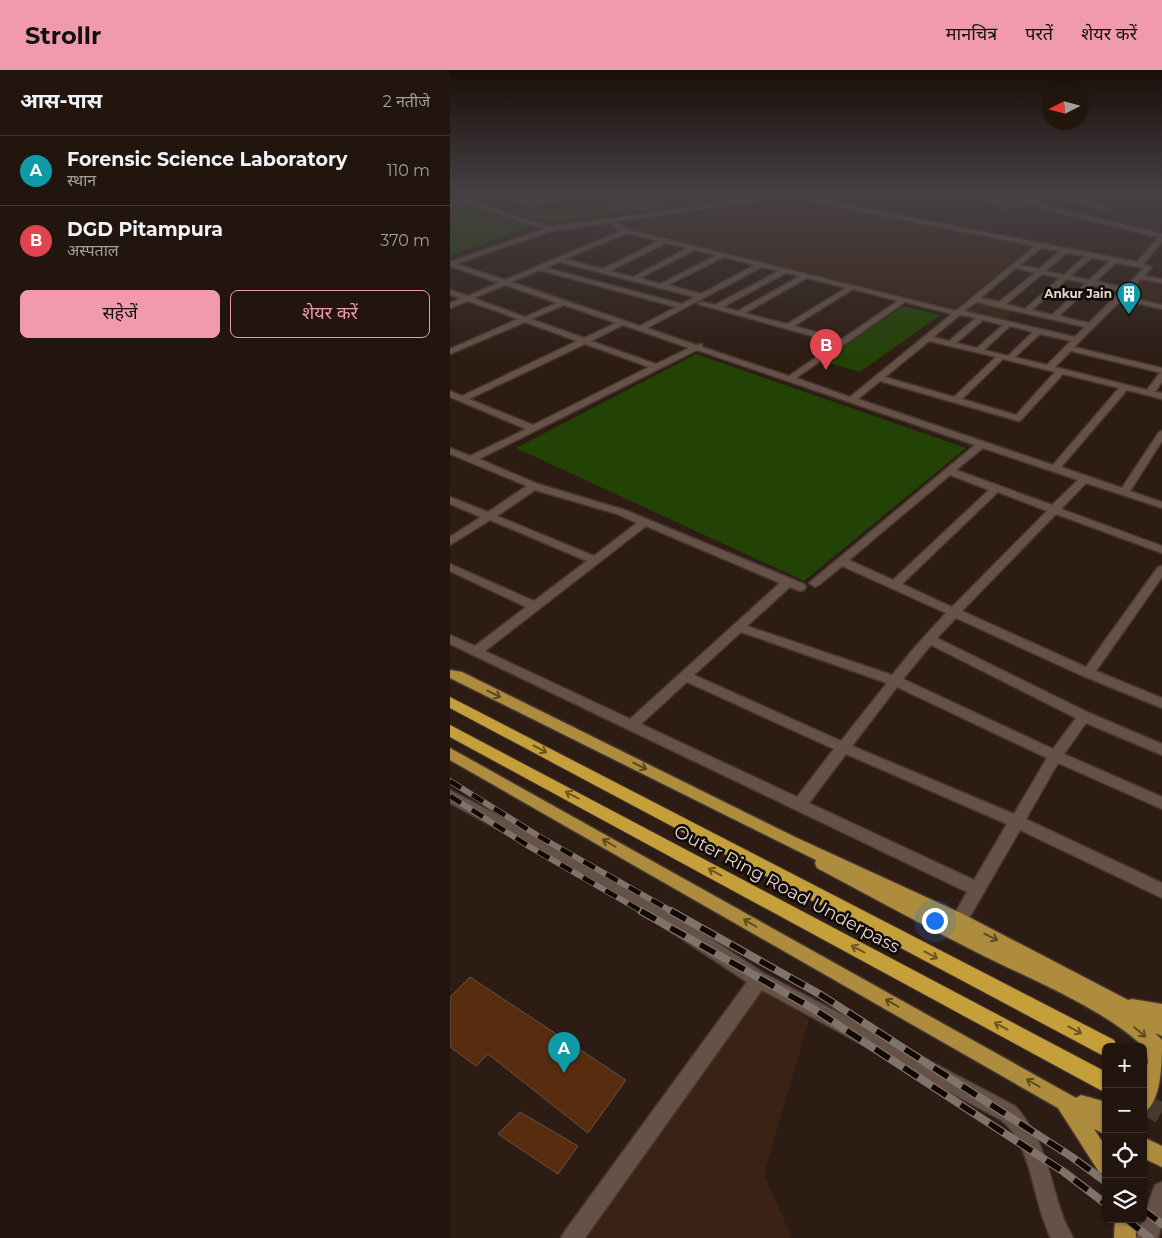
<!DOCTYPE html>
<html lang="hi">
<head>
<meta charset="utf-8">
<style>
  :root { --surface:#22150e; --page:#2e221c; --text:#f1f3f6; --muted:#a29f9e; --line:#3f342e; --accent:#f29aad }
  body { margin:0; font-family:Montserrat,"Noto Sans Devanagari",sans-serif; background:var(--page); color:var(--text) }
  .controls { position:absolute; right:15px; bottom:15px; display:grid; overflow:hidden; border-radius:8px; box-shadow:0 1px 4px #0004 }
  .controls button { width:45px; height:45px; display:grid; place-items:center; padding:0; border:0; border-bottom:1px solid var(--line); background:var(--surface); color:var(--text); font:25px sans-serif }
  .compass { position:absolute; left:592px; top:15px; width:45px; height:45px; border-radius:50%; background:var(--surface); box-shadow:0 1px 4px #0004; rotate:264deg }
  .you { position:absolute; left:484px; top:850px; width:18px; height:18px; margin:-12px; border:4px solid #fff; border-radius:50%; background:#1a73e8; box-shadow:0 0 0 8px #1a73e833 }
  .badge { display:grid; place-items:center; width:32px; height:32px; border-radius:50%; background:var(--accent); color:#fff; font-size:16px; font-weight:700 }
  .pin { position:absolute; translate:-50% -41px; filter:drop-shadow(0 1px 2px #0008) }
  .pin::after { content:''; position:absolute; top:26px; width:18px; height:15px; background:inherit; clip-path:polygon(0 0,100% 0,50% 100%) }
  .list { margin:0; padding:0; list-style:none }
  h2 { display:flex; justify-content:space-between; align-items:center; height:65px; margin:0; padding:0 20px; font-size:21px }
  h2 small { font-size:16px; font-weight:400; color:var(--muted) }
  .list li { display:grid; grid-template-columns:32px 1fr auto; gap:15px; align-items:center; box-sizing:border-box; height:70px; padding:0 20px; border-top:1px solid var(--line) }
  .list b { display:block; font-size:19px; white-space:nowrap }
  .list p { margin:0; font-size:16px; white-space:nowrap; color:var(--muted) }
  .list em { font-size:16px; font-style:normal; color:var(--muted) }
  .actions { display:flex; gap:10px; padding:15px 20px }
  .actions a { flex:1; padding:11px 0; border:1px solid var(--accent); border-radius:8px; text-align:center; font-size:18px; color:var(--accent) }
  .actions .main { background:var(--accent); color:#111 }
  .icon { flex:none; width:28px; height:28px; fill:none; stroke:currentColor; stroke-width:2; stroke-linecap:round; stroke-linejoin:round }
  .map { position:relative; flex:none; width:712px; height:1168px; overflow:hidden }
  header { display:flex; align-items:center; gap:30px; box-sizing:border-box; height:70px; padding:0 25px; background:var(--accent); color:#111 }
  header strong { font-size:24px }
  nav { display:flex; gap:28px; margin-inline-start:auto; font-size:18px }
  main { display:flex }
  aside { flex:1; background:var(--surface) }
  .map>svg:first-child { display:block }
  .built { fill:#3a2315 }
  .green { fill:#224206 }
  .building { fill:#582c0f; stroke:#665247 }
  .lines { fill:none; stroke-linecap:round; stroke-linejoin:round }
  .trunk-tunnel { stroke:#48382f; stroke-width:21; stroke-dasharray:21 10; stroke-linecap:butt }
  .minor-casing { stroke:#463732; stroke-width:3 }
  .tertiary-casing { stroke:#463732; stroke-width:3 }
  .secondary-casing { stroke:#463732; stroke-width:3 }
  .primary-casing { stroke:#463732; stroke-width:3 }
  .trunk-casing { stroke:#463732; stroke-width:2 }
  .minor { fill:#655146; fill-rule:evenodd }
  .tertiary { fill:#655146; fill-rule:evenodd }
  .secondary { fill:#655146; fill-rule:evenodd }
  .primary { fill:#ad8c3d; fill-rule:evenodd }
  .trunk { fill:#c5a03a; fill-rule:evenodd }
  .rail-far1-casing { stroke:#81736b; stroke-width:6 }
  .rail-casing { stroke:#81736b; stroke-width:8 }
  .rail-far1 { stroke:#100905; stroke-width:4.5; stroke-dasharray:13; stroke-linecap:butt }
  .rail { stroke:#100905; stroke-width:5.5; stroke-dasharray:17; stroke-linecap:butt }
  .oneway { stroke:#5e4a21 }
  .oneway2 { stroke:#6a5420 }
  .labels { text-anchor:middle; stroke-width:5; stroke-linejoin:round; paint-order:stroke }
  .far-poi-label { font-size:12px; font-weight:bold; fill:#e0d4ce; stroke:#100905; text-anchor:end }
  .near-street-label { font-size:18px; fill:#e0d4ce; stroke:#100905 }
</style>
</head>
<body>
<header>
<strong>Strollr</strong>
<nav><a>मानचित्र</a><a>परतें</a><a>शेयर करें</a></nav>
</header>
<main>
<aside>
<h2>आस-पास<small>2 नतीजे</small></h2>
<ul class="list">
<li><span class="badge" style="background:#0f9aa8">A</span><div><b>Forensic Science Laboratory</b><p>स्थान</p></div><em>110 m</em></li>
<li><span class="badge" style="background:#e0444e">B</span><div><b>DGD Pitampura</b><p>अस्पताल</p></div><em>370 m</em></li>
</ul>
<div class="actions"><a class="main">सहेजें</a><a>शेयर करें</a></div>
</aside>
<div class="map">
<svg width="712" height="1168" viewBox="0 0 712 1168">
  <rect width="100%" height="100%" fill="#2d1c13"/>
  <g class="built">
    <path d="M 348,128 L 503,158 L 582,176 L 505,239 L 187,161 L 173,153 Z"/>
    <path d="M 691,209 L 712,213 L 712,235 L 675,227 Z"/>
    <path d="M 529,225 L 571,234 L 552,250 L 511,240 Z"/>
    <path d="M 312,916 L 359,950 L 314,1104 L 342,1168 L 130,1168 Z"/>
  </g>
  <g class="green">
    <path d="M 216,126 L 301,126 L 97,153 L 70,145 Z"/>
    <path d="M 3,131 L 82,156 L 0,186 L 0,132 Z"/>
    <path d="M 454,236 L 490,245 L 410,302 L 372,291 Z"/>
    <path d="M 246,284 L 516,378 L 354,511 L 66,378 Z"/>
  </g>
  <g class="building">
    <path d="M 20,907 L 176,1010 L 138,1063 L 38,984 L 26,996 L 0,977 L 0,927 Z"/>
    <path d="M 70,1042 L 128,1076 L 108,1104 L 48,1064 Z"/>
  </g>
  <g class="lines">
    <g class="trunk-tunnel">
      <path d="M 693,996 L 712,1006"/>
      <path d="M 693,1033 L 712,1044"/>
    </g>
    <defs>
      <g id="minor">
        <path d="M 5,126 L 102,158 L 103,159 L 98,160 L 3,129 Z"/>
        <path d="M 50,126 C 62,126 75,134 86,132 C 95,131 103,126 113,126 L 84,137 Z"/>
        <path d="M 139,126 C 150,126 164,133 175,131 C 183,130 189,126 198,126 L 180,134 L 205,141 L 202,143 Z"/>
        <path d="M 337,126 L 350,126 L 687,192 L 709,167 L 602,141 L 583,134 L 552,138 L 530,126 L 538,126 L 553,134 L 576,132 L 563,126 L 572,126 L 606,139 L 712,164 L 712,172 L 693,194 L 702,197 L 694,206 L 712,209 L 712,213 L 691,209 L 674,226 L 712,235 L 712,239 L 671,230 L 624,277 L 712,298 L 712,312 L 705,322 L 712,323 L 712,329 L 677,320 L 611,397 L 672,418 L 709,362 L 712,361 L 712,371 L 680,421 L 712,432 L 712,438 L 636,413 L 611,439 L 712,476 L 712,483 L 606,444 L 512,541 L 636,597 L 708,497 L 712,496 L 712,507 L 646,601 L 712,628 L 712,638 L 633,606 L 506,548 L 487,568 L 639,643 L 712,674 L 712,685 L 636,653 L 614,684 L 712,727 L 712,739 L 608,693 L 576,749 L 712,813 L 712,828 L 570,760 L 515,855 L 509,857 L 503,855 L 501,850 L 517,822 L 0,574 L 0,565 L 25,576 L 76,537 L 0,501 L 0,494 L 84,531 L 137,491 L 40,450 L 0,475 L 0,467 L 31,447 L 0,434 L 0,427 L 38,442 L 77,416 L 0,384 L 0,378 L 20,386 L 76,359 L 0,327 L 0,321 L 12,326 L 127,271 L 75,252 L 0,284 L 0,279 L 68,249 L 18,231 L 0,238 L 0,233 L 11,229 L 0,224 L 0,220 L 18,226 L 49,213 L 0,196 L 0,192 L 55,210 L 171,161 L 158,151 L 160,148 L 178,160 L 506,241 L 585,176 ZM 177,163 L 209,171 L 153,199 L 115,189 ZM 216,173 L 238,178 L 183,207 L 160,201 ZM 591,178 L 610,181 L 589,199 L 570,195 ZM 245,180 L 267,185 L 210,214 L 190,208 ZM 617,183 L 635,186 L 614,205 L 595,201 ZM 274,187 L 305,195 L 251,224 L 218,215 ZM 641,188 L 660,191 L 639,210 L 620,206 ZM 109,192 L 245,227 L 232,234 L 96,198 ZM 666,193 L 694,198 L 675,218 L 646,211 ZM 312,197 L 329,201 L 265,235 L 252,232 L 248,234 L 387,273 L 339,306 L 252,277 L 252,274 L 246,275 L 197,258 ZM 566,198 L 585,203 L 549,232 L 530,228 ZM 90,200 L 226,237 L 190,256 L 61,212 ZM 336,203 L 350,206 L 288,241 L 273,237 ZM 592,204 L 610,208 L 575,239 L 556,234 ZM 357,208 L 396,218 L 337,254 L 295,243 ZM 617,209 L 636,213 L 602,245 L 582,240 ZM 55,215 L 107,233 L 75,247 L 24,228 ZM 642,215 L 671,221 L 639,253 L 609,246 ZM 403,219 L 448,231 L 392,269 L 344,256 ZM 455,232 L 502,244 L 400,327 L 346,308 ZM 526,232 L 635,257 L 625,267 L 514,241 ZM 114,235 L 166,253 L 134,268 L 81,249 ZM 510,245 L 526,248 L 499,271 L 483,267 ZM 533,250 L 553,255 L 527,278 L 506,273 ZM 173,255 L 239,278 L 206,294 L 141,271 ZM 560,256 L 583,262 L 558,286 L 534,280 ZM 590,264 L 621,271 L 597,295 L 565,287 ZM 479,271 L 546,287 L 504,327 L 435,307 ZM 135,274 L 199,297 L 83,355 L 19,329 ZM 247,280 L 525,375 L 359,513 L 365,517 L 369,515 L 392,496 L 496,543 L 465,577 L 442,605 L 297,556 L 340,517 L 350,521 L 354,520 L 356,517 L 354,514 L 175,440 L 88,414 L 29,389 ZM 621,281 L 712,303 L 709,304 L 697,320 L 605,297 ZM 553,289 L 605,302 L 566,345 L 512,329 ZM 613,304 L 669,318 L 603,395 L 408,329 L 430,311 L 568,351 L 571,350 ZM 533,378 L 628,410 L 602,435 L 506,400 ZM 500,405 L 539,420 L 443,510 L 399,490 ZM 85,420 L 167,444 L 187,453 L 144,486 L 47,446 ZM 548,422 L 597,441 L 502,537 L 452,514 ZM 196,456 L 330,513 L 180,649 L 35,581 ZM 291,562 L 437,613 L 391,671 L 244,605 ZM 481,575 L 626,648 L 603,679 L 453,609 ZM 237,612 L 384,679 L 347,727 L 191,654 ZM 447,617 L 597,688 L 564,744 L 402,676 ZM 396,684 L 557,754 L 524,810 L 359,733 Z"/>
        <path d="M 607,126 L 617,126 L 660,139 L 657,141 Z"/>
        <path d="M 0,720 L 167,808 L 315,904 L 565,1036 C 595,1068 599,1107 613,1147 C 615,1154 620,1161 623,1168 L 601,1168 C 585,1137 583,1092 564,1064 C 561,1059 556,1054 551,1050 L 312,920 L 135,1168 L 111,1168 L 115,1161 L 297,912 L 155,818 L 0,733 Z"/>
      </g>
      <path id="tertiary" d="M 324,126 L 341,126 L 101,161 L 0,196 L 0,192 L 100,157 Z"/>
      <path id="secondary" d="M 712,1112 L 712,1154 L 708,1168 L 686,1168 L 705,1115 Z"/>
      <g id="primary">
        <path d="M 0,600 L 12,602 L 345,767 L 515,845 L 678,930 L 682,929 L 712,934 L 712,966 L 705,963 L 712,970 C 712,992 712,1033 693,1043 L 693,1010 L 698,992 L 696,979 C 655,939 584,911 532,885 C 476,857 422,827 367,798 L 365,793 L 366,790 L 0,608 Z"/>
        <path d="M 0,678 L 626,1028 L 631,1025 L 656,1032 L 656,1065 L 644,1059 L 656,1077 L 656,1105 L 649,1102 L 608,1038 L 0,690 Z"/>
        <path d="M 693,1067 L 712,1076 L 712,1097 L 693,1088 Z"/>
        <path d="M 665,1149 L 685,1149 L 686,1168 L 664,1168 Z"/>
      </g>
      <g id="trunk">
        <path d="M 0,627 L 664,970 L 667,977 L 656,977 L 656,986 L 650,984 L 0,638 Z"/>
        <path d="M 0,655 L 656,1002 L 656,1023 L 0,667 Z"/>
      </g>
    </defs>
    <use href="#minor" class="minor-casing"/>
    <use href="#tertiary" class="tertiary-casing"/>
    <use href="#secondary" class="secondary-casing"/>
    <use href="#primary" class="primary-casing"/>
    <use href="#trunk" class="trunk-casing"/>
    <use href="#minor" class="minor"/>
    <use href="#tertiary" class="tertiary"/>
    <use href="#secondary" class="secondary"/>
    <use href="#primary" class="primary"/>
    <use href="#trunk" class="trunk"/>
    <defs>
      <g id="rail-far1">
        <path d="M 0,711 L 90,767 L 223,842"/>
        <path d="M 0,726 L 80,777 L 193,842"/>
      </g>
      <g id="rail">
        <path d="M 191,841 L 362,938 L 614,1102 L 656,1134"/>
        <path d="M 221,841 L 371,925 L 622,1087 L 656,1112"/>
        <path d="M 693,1140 L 712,1154"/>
        <path d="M 676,1149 L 700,1168"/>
      </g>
    </defs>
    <use href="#rail-far1" class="rail-far1-casing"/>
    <use href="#rail" class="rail-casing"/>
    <use href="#rail-far1" class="rail-far1"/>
    <use href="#rail" class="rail"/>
  </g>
  <defs><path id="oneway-shaft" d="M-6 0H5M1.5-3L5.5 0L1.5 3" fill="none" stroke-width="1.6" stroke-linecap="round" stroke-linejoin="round" transform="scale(1.25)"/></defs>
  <g class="oneway">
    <use href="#oneway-shaft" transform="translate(44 624) rotate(26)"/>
    <use href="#oneway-shaft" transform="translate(190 696) rotate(26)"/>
    <use href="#oneway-shaft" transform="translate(159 773) rotate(-150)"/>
    <use href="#oneway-shaft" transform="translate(300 853) rotate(-150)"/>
    <use href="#oneway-shaft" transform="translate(541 867) rotate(27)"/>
    <use href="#oneway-shaft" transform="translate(442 933) rotate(-150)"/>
    <use href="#oneway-shaft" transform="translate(690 962) rotate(40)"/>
    <use href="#oneway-shaft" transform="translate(583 1013) rotate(-150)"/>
  </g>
  <g class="oneway2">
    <use href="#oneway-shaft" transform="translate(90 679) rotate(28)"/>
    <use href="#oneway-shaft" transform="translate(122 725) rotate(-152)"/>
    <use href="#oneway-shaft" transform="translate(265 802) rotate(-152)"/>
    <use href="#oneway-shaft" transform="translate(408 879) rotate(-152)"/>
    <use href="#oneway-shaft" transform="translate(481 885) rotate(28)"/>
    <use href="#oneway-shaft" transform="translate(551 956) rotate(-152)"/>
    <use href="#oneway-shaft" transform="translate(625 960) rotate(28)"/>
  </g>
  <linearGradient id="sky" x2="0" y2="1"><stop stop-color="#190f0a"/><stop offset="0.43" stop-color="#464044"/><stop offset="1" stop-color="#464044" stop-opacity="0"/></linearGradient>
  <rect width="712" height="290" fill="url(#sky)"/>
  <defs>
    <symbol id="building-pin" viewBox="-11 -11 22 30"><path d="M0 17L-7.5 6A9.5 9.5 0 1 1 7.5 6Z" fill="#0f9aa8" stroke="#100905"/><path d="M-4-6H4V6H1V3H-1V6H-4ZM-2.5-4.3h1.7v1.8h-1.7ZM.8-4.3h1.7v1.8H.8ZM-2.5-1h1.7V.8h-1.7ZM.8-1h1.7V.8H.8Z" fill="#fff"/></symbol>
  </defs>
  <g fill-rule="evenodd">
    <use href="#building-pin" x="665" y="210" width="28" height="38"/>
  </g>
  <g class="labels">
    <g class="far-poi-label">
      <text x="662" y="228">Ankur Jain</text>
    </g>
    <g class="near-street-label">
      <text transform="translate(337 819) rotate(28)" y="6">Outer Ring Road Underpass</text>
    </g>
  </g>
</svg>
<div class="controls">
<button>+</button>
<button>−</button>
<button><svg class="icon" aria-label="locate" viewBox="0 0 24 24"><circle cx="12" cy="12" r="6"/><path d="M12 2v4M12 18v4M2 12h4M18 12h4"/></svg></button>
<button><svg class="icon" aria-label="layers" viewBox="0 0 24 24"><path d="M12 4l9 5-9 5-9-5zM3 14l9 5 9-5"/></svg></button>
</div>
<svg class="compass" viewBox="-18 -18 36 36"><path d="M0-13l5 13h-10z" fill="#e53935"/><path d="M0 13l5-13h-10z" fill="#a29f9e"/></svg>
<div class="you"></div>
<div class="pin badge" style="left:114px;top:1003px;background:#0f9aa8">A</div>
<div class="pin badge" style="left:376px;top:300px;background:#e0444e">B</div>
</div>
</main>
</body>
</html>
